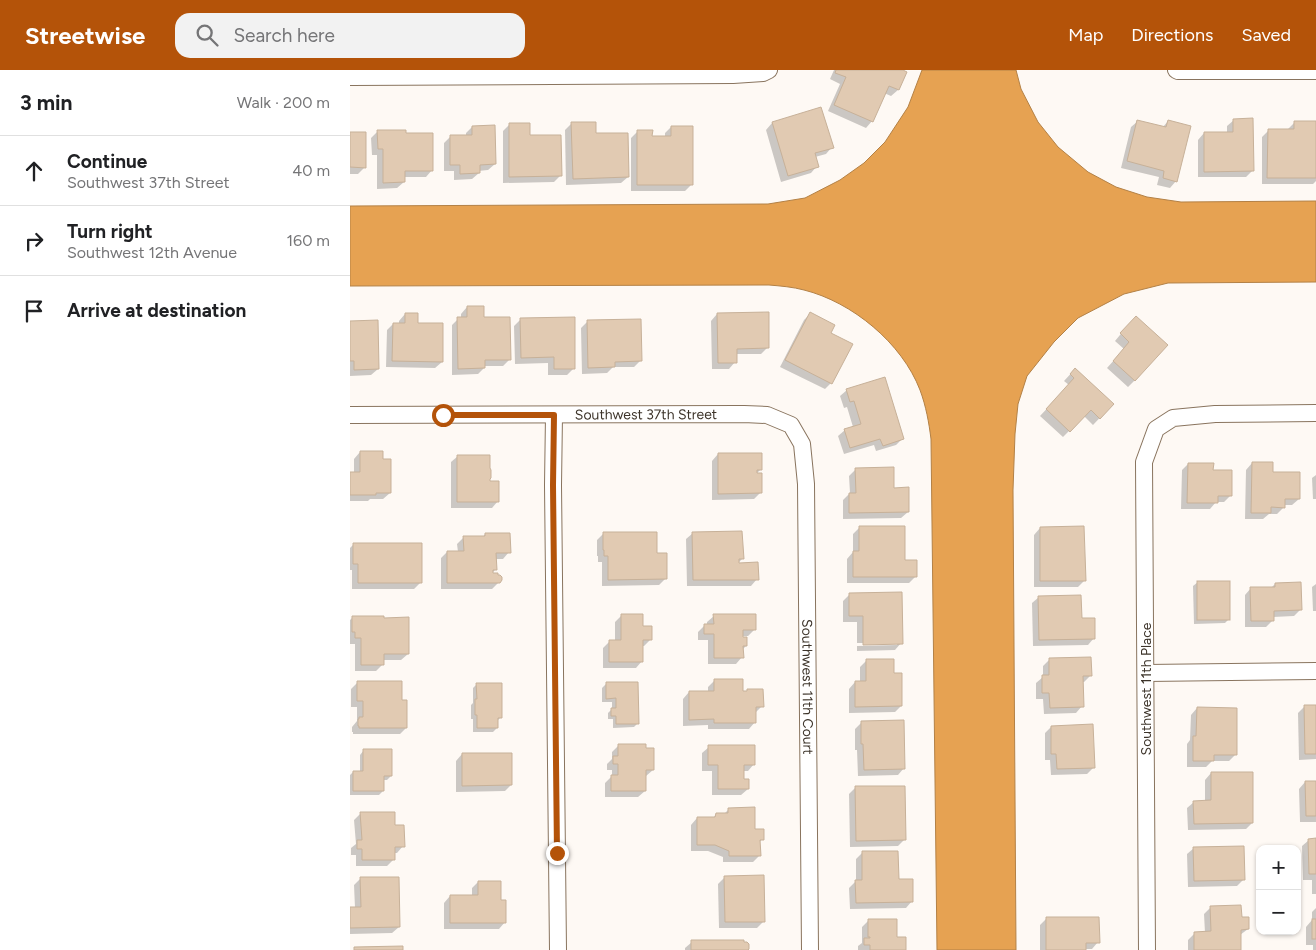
<!DOCTYPE html>
<html lang="en">
<head>
<meta charset="utf-8">
<style>
  :root { --surface:#fff; --page:#f2f2f2; --text:#202124; --muted:#757577; --line:#e0e0e0; --accent:#b45309 }
  body { margin:0; font-family:Figtree,sans-serif; background:var(--page); color:var(--text) }
  .controls { position:absolute; right:15px; bottom:15px; display:grid; overflow:hidden; border-radius:10px; box-shadow:0 1px 4px #0004 }
  .controls button { width:45px; height:45px; display:grid; place-items:center; padding:0; border:0; border-bottom:1px solid var(--line); background:var(--surface); color:var(--text); font:25px sans-serif }
  .stop { position:absolute; width:15px; height:15px; margin:-11px; border:4px solid #b45309; border-radius:50%; background:#fff }
  .stop.end { background:#b45309; border-color:#fff; box-shadow:0 1px 5px #0008 }
  .list { margin:0; padding:0; list-style:none }
  h2 { display:flex; justify-content:space-between; align-items:center; height:65px; margin:0; padding:0 20px; font-size:21px }
  h2 small { font-size:16px; font-weight:400; color:var(--muted) }
  .list li { display:grid; grid-template-columns:32px 1fr auto; gap:15px; align-items:center; box-sizing:border-box; height:70px; padding:0 20px; border-top:1px solid var(--line) }
  .list b { display:block; font-size:19px; white-space:nowrap }
  .list p { margin:0; font-size:16px; white-space:nowrap; color:var(--muted) }
  .list em { font-size:16px; font-style:normal; color:var(--muted) }
  .icon { flex:none; width:28px; height:28px; fill:none; stroke:currentColor; stroke-width:2; stroke-linecap:round; stroke-linejoin:round }
  .map { position:relative; flex:none; width:966px; height:880px; overflow:hidden }
  header { display:flex; align-items:center; gap:30px; box-sizing:border-box; height:70px; padding:0 25px; background:var(--accent); color:#fff }
  header strong { font-size:24px }
  nav { display:flex; gap:28px; margin-inline-start:auto; font-size:18px }
  .search { width:350px; height:45px; background:var(--page); display:flex; align-items:center; gap:12px; box-sizing:border-box; padding:0 18px; border-radius:15px; color:var(--muted); font-size:19px }
  main { display:flex }
  aside { flex:1; background:var(--surface) }
  .map>svg:first-child { display:block }
  .water { fill:#e6a252; stroke:#b38146 }
  .shadow { fill:#0003 }
  .building { fill:#e1cab2; stroke:#c7b199 }
  .lines { fill:none; stroke-linecap:round; stroke-linejoin:round }
  .minor-casing { stroke:#89745e; stroke-width:18 }
  .minor { stroke:#fff; stroke-width:16 }
  .route { stroke:#b45309; stroke-width:6 }
  .labels { text-anchor:middle; stroke-width:4; stroke-linejoin:round; paint-order:stroke }
  .street-label { font-size:14px; fill:#3d342a; stroke:#fff }
</style>
</head>
<body>
<header>
<strong>Streetwise</strong>
<div class="search"><svg class="icon" aria-label="search" viewBox="0 0 24 24"><circle cx="10" cy="10" r="6"/><path d="M15 15l6 6"/></svg>Search here</div>
<nav><a>Map</a><a>Directions</a><a>Saved</a></nav>
</header>
<main>
<aside>
<h2>3 min<small>Walk · 200 m</small></h2>
<ul class="list">
<li><svg class="icon" aria-label="ahead" viewBox="0 0 24 24"><path d="M12 20V5M6 11l6-6 6 6"/></svg><div><b>Continue</b><p>Southwest 37th Street</p></div><em>40 m</em></li>
<li><svg class="icon" aria-label="right" viewBox="0 0 24 24"><path d="M7 20v-9h11M14 6l5 5-5 5"/></svg><div><b>Turn right</b><p>Southwest 12th Avenue</p></div><em>160 m</em></li>
<li><svg class="icon" aria-label="arrive" viewBox="0 0 24 24"><path d="M6 21V4h12l-3 4 3 4H6"/></svg><div><b>Arrive at destination</b></div></li>
</ul>
</aside>
<div class="map">
<svg width="966" height="880" viewBox="0 0 966 880">
  <rect width="100%" height="100%" fill="#fef9f4"/>
  <path class="water" d="M 572,0 L 666,0 L 671,19 L 688,52 L 708,77 L 738,102 L 766,117 L 797,127 L 831,132 L 966,131 L 966,212 L 818,213 L 774,224 L 728,248 L 704,272 L 677,306 L 668,334 L 665,364 L 663,420 L 666,880 L 587,880 L 581,369 C 579,353 576,336 570,320 C 552,273 502,232 454,220 C 443,217 431,216 419,215 L 0,216 L 0,136 L 418,134 L 455,128 L 490,110 L 514,93 L 535,72 L 558,37 Z"/>
  <g class="shadow">
    <path d="M 484,0 L 549,0 L 548,20 L 541,26 L 534,23 L 522,51 L 516,58 L 478,41 L 490,14 L 480,9 Z"/>
    <path d="M 470,38 L 482,77 L 476,84 L 465,87 L 467,96 L 461,103 L 431,112 L 416,60 L 422,53 Z"/>
    <path d="M 884,50 L 903,100 L 896,107 L 848,107 L 848,70 L 854,63 L 877,63 L 877,56 Z"/>
    <path d="M 788,51 L 813,57 L 818,51 L 826,111 L 820,118 L 807,115 L 809,107 L 771,98 L 781,57 Z"/>
    <path d="M 222,53 L 278,107 L 271,113 L 216,115 L 215,60 Z"/>
    <path d="M 944,53 L 966,53 L 966,111 L 963,114 L 912,114 L 912,67 L 918,61 L 938,59 Z"/>
    <path d="M 159,55 L 179,67 L 210,106 L 204,112 L 153,113 L 153,61 Z"/>
    <path d="M 122,57 L 145,94 L 138,100 L 128,101 L 129,103 L 122,109 L 104,110 L 104,101 L 94,101 L 94,73 L 100,67 L 116,67 L 116,63 Z"/>
    <path d="M 321,57 L 341,115 L 335,121 L 281,121 L 281,68 L 288,61 L 301,67 L 315,68 L 315,63 Z"/>
    <path d="M 28,61 L 55,65 L 82,100 L 76,107 L 54,107 L 54,112 L 47,118 L 27,119 L 27,85 L 22,85 L 21,68 Z"/>
    <path d="M 0,63 L 15,97 L 8,104 L 0,104 Z"/>
    <path d="M 117,237 L 133,248 L 160,289 L 153,296 L 134,296 L 134,298 L 128,304 L 102,305 L 102,255 L 108,249 L 111,249 L 111,244 Z"/>
    <path d="M 461,243 L 479,264 L 481,313 L 475,319 L 430,297 L 454,250 Z"/>
    <path d="M 55,244 L 67,254 L 92,292 L 85,298 L 36,297 L 37,260 L 43,254 L 49,254 L 49,251 Z"/>
    <path d="M 367,244 L 418,277 L 411,284 L 385,284 L 385,292 L 379,299 L 362,299 L 361,251 Z"/>
    <path d="M 171,249 L 224,298 L 217,305 L 198,305 L 198,293 L 165,294 L 164,256 Z"/>
    <path d="M 238,251 L 290,291 L 284,297 L 263,297 L 257,303 L 232,304 L 231,258 Z"/>
    <path d="M 0,252 L 28,299 L 21,305 L 0,306 Z"/>
    <path d="M 779,254 L 785,310 L 778,317 L 757,298 L 774,279 L 765,271 Z"/>
    <path d="M 725,299 L 763,334 L 743,355 L 734,346 L 713,367 L 690,346 L 719,315 L 714,311 Z"/>
    <path d="M 497,320 L 552,369 L 546,375 L 526,381 L 524,375 L 494,384 L 488,366 L 495,360 L 503,357 L 497,337 L 494,338 L 490,326 Z"/>
    <path d="M 10,382 L 31,391 L 40,423 L 33,429 L 20,429 L 18,431 L 0,431 L 0,404 L 4,404 L 4,389 Z"/>
    <path d="M 368,384 L 411,399 L 405,405 L 411,422 L 404,429 L 362,430 L 362,391 Z"/>
    <path d="M 108,386 L 148,431 L 142,438 L 101,438 L 101,392 Z"/>
    <path d="M 902,393 L 921,403 L 949,429 L 942,435 L 934,435 L 934,437 L 927,444 L 919,444 L 913,449 L 895,449 L 896,400 Z"/>
    <path d="M 838,394 L 862,401 L 881,425 L 874,432 L 866,432 L 860,439 L 831,439 L 832,400 Z"/>
    <path d="M 506,399 L 543,419 L 558,442 L 551,448 L 493,449 L 493,430 L 500,423 L 499,406 Z"/>
    <path d="M 966,405 L 966,429 L 963,429 L 962,408 Z"/>
    <path d="M 510,457 L 554,491 L 566,506 L 559,513 L 497,513 L 497,489 L 503,482 L 503,464 Z"/>
    <path d="M 690,458 L 734,511 L 728,517 L 684,517 L 684,465 Z"/>
    <path d="M 343,463 L 393,488 L 387,494 L 407,509 L 401,516 L 337,516 L 336,469 Z"/>
    <path d="M 135,464 L 159,482 L 153,489 L 145,489 L 145,500 L 141,504 L 151,510 L 142,519 L 91,519 L 91,488 L 97,482 L 108,482 L 107,474 L 114,467 L 133,467 Z"/>
    <path d="M 253,464 L 306,484 L 316,508 L 309,515 L 252,516 L 252,492 L 248,492 L 248,486 L 247,486 L 247,470 Z"/>
    <path d="M 4,474 L 71,512 L 64,519 L 2,519 L 2,500 L 0,500 L 0,478 Z"/>
    <path d="M 848,512 L 879,549 L 875,553 L 844,554 L 843,516 Z"/>
    <path d="M 925,514 L 950,540 L 944,546 L 923,547 L 923,550 L 916,557 L 895,557 L 895,525 L 901,518 L 921,518 Z"/>
    <path d="M 966,514 L 966,541 L 963,541 L 962,517 Z"/>
    <path d="M 500,524 L 551,573 L 545,580 L 507,581 L 507,576 L 547,575 L 547,573 L 507,573 L 507,552 L 493,552 L 493,531 Z"/>
    <path d="M 689,527 L 730,550 L 744,568 L 738,575 L 683,576 L 682,533 Z"/>
    <path d="M 271,546 L 292,557 L 300,570 L 294,576 L 292,576 L 292,591 L 286,598 L 253,598 L 253,578 L 259,572 L 265,572 L 265,552 Z"/>
    <path d="M 364,546 L 405,559 L 398,566 L 392,566 L 396,576 L 392,580 L 392,587 L 386,594 L 358,594 L 358,570 L 348,570 L 348,562 L 354,556 L 357,556 L 357,552 Z"/>
    <path d="M 3,547 L 58,584 L 51,590 L 33,590 L 33,594 L 26,601 L 5,601 L 5,574 L 0,574 L 0,550 Z"/>
    <path d="M 700,589 L 740,606 L 734,612 L 732,612 L 732,636 L 726,643 L 694,644 L 693,629 L 686,629 L 686,613 L 693,607 L 693,596 Z"/>
    <path d="M 516,591 L 543,604 L 551,636 L 545,642 L 499,643 L 499,619 L 505,612 L 510,612 L 510,597 Z"/>
    <path d="M 364,611 L 392,623 L 395,623 L 398,620 L 412,636 L 405,643 L 405,652 L 399,659 L 358,659 L 358,655 L 333,656 L 333,629 L 339,622 L 358,622 L 358,617 Z"/>
    <path d="M 8,612 L 50,632 L 56,658 L 50,664 L 3,664 L 3,662 L 2,662 L 2,657 L 7,651 L 7,637 L 1,637 L 1,619 Z"/>
    <path d="M 127,614 L 151,647 L 147,651 L 147,658 L 143,662 L 123,662 L 123,649 L 121,649 L 121,635 L 123,633 L 123,618 Z"/>
    <path d="M 256,614 L 288,653 L 284,657 L 263,658 L 263,649 L 258,649 L 258,643 L 262,639 L 262,632 L 252,632 L 252,618 Z"/>
    <path d="M 966,636 L 966,689 L 949,690 L 948,643 L 954,637 Z"/>
    <path d="M 847,638 L 885,685 L 879,691 L 862,691 L 856,697 L 837,697 L 837,674 L 840,670 L 841,645 Z"/>
    <path d="M 511,653 L 554,698 L 548,705 L 508,706 L 507,680 L 505,680 L 505,659 Z"/>
    <path d="M 701,657 L 743,698 L 737,704 L 701,705 L 700,690 L 695,690 L 695,663 Z"/>
    <path d="M 268,676 L 303,700 L 296,706 L 295,706 L 295,721 L 288,727 L 255,727 L 255,713 L 262,706 L 262,700 L 257,700 L 257,694 L 262,689 L 262,682 Z"/>
    <path d="M 359,677 L 404,694 L 398,701 L 393,701 L 393,711 L 398,719 L 391,725 L 362,725 L 362,701 L 352,701 L 352,683 Z"/>
    <path d="M 14,680 L 41,706 L 37,710 L 33,710 L 33,721 L 29,725 L 0,725 L 0,705 L 3,702 L 10,702 L 10,685 Z"/>
    <path d="M 112,684 L 161,715 L 155,721 L 106,722 L 106,691 Z"/>
    <path d="M 861,703 L 902,753 L 896,759 L 838,760 L 837,738 L 844,732 L 855,732 L 855,710 Z"/>
    <path d="M 955,712 L 966,712 L 966,752 L 950,752 L 949,719 Z"/>
    <path d="M 505,718 L 554,770 L 548,776 L 500,777 L 499,724 Z"/>
    <path d="M 379,739 L 404,760 L 412,769 L 409,773 L 409,786 L 403,792 L 373,792 L 373,787 L 358,781 L 341,781 L 341,755 L 347,748 L 363,748 L 366,745 L 373,745 Z"/>
    <path d="M 11,743 L 43,756 L 53,776 L 47,783 L 44,783 L 44,789 L 37,796 L 6,796 L 6,785 L 1,785 L 1,778 L 6,774 L 4,750 Z"/>
    <path d="M 959,770 L 966,770 L 966,824 L 962,824 L 962,810 L 953,810 L 952,776 Z"/>
    <path d="M 844,778 L 893,810 L 887,816 L 838,817 L 837,784 Z"/>
    <path d="M 512,783 L 548,810 L 562,831 L 556,838 L 500,839 L 499,818 L 506,811 L 506,789 Z"/>
    <path d="M 375,807 L 414,851 L 407,858 L 369,858 L 368,814 Z"/>
    <path d="M 11,808 L 49,857 L 42,863 L 0,864 L 0,838 L 5,838 L 4,815 Z"/>
    <path d="M 128,812 L 150,831 L 155,852 L 149,859 L 94,859 L 94,833 L 100,826 L 122,826 L 122,818 Z"/>
    <path d="M 861,837 L 890,848 L 898,859 L 890,865 L 890,880 L 838,880 L 838,870 L 845,863 L 855,863 L 854,844 Z"/>
    <path d="M 966,838 L 966,880 L 963,880 L 963,875 L 956,875 L 956,857 L 962,850 L 962,842 Z"/>
    <path d="M 696,849 L 748,872 L 742,879 L 735,879 L 735,880 L 690,880 L 690,855 Z"/>
    <path d="M 518,851 L 554,880 L 508,880 L 508,876 L 512,873 L 512,857 Z"/>
    <path d="M 342,872 L 397,880 L 335,880 L 335,878 Z"/>
  </g>
  <g class="building">
    <path d="M 486,0 L 553,0 L 557,2 L 549,20 L 539,16 L 523,52 L 484,35 L 496,7 L 485,3 Z"/>
    <path d="M 471,37 L 484,78 L 465,83 L 469,97 L 438,106 L 422,52 Z"/>
    <path d="M 903,48 L 904,101 L 854,102 L 854,62 L 883,62 L 883,49 Z"/>
    <path d="M 787,50 L 816,57 L 818,50 L 841,56 L 827,112 L 813,108 L 814,101 L 777,91 Z"/>
    <path d="M 944,51 L 966,51 L 966,108 L 917,108 L 918,59 L 944,59 Z"/>
    <path d="M 221,52 L 246,52 L 246,63 L 278,63 L 279,107 L 223,109 Z"/>
    <path d="M 159,53 L 180,53 L 180,65 L 211,65 L 212,106 L 159,107 Z"/>
    <path d="M 145,55 L 146,94 L 130,95 L 130,103 L 110,104 L 110,95 L 100,95 L 100,65 L 122,65 L 122,56 Z"/>
    <path d="M 321,56 L 343,56 L 343,115 L 287,115 L 287,60 L 303,60 L 302,66 L 321,66 Z"/>
    <path d="M 27,60 L 56,60 L 56,63 L 83,63 L 83,101 L 55,101 L 55,112 L 33,113 L 33,79 L 28,79 Z"/>
    <path d="M 0,62 L 16,62 L 16,98 L 0,97 Z"/>
    <path d="M 117,236 L 134,236 L 134,247 L 160,247 L 161,290 L 135,290 L 135,298 L 108,299 L 107,247 L 117,247 Z"/>
    <path d="M 419,242 L 419,278 L 387,279 L 387,293 L 368,293 L 367,243 Z"/>
    <path d="M 460,242 L 485,255 L 481,263 L 503,274 L 482,314 L 435,290 Z"/>
    <path d="M 55,243 L 68,243 L 68,253 L 93,253 L 93,292 L 42,291 L 43,253 L 55,253 Z"/>
    <path d="M 786,246 L 818,275 L 785,311 L 763,291 L 779,272 L 770,263 Z"/>
    <path d="M 225,247 L 225,299 L 204,299 L 204,287 L 171,288 L 170,248 Z"/>
    <path d="M 291,249 L 292,291 L 265,292 L 265,297 L 238,298 L 237,250 Z"/>
    <path d="M 28,250 L 29,299 L 4,300 L 4,291 L 0,291 L 0,251 Z"/>
    <path d="M 725,298 L 764,334 L 750,349 L 741,340 L 720,362 L 696,339 L 724,308 L 720,304 Z"/>
    <path d="M 535,307 L 554,369 L 533,376 L 530,369 L 500,378 L 494,359 L 511,354 L 504,331 L 500,332 L 496,319 Z"/>
    <path d="M 10,381 L 33,381 L 33,389 L 41,389 L 41,423 L 26,423 L 26,425 L 0,425 L 0,402 L 10,402 Z"/>
    <path d="M 368,383 L 412,383 L 412,400 L 407,400 L 407,403 L 412,403 L 412,423 L 368,424 Z"/>
    <path d="M 107,385 L 140,385 L 140,398 L 141,400 L 141,408 L 140,409 L 140,411 L 149,411 L 149,432 L 107,432 Z"/>
    <path d="M 902,392 L 923,392 L 923,402 L 950,402 L 950,429 L 935,429 L 935,438 L 921,437 L 921,443 L 901,443 Z"/>
    <path d="M 838,393 L 864,393 L 863,400 L 882,400 L 882,426 L 868,426 L 868,433 L 837,433 Z"/>
    <path d="M 544,397 L 544,418 L 559,417 L 559,442 L 499,443 L 499,423 L 506,423 L 505,398 Z"/>
    <path d="M 509,456 L 555,456 L 555,490 L 567,490 L 567,507 L 503,507 L 503,481 L 509,481 Z"/>
    <path d="M 734,456 L 736,511 L 690,511 L 690,457 Z"/>
    <path d="M 392,461 L 394,489 L 389,489 L 389,493 L 408,492 L 409,510 L 343,510 L 342,462 Z"/>
    <path d="M 253,462 L 307,462 L 307,483 L 317,483 L 317,509 L 258,510 L 258,486 L 254,486 L 254,480 L 253,480 Z"/>
    <path d="M 135,463 L 160,463 L 161,483 L 146,483 L 147,500 L 143,500 L 143,503 L 148,503 L 148,505 L 150,505 L 152,507 L 152,510 L 150,513 L 97,513 L 97,481 L 114,481 L 113,466 L 135,466 Z"/>
    <path d="M 3,473 L 72,473 L 72,513 L 8,513 L 8,494 L 3,494 Z"/>
    <rect x="847" y="511" width="33" height="39"/>
    <path d="M 951,512 L 952,540 L 924,541 L 924,551 L 901,551 L 900,517 L 925,517 L 925,513 Z"/>
    <path d="M 552,522 L 553,574 L 513,575 L 513,546 L 499,546 L 499,523 Z"/>
    <path d="M 731,525 L 732,548 L 745,548 L 745,569 L 689,570 L 688,526 Z"/>
    <path d="M 271,544 L 293,544 L 293,556 L 302,556 L 302,570 L 293,570 L 293,592 L 259,592 L 259,570 L 271,570 Z"/>
    <path d="M 363,544 L 406,544 L 406,560 L 393,560 L 393,567 L 397,567 L 397,576 L 393,576 L 394,588 L 364,588 L 364,564 L 354,564 L 354,554 L 364,554 Z"/>
    <path d="M 2,546 L 34,546 L 34,548 L 59,547 L 59,584 L 34,584 L 34,595 L 11,595 L 11,568 L 5,568 L 5,562 L 2,562 Z"/>
    <path d="M 741,587 L 742,606 L 733,606 L 734,637 L 700,638 L 699,623 L 692,623 L 692,605 L 699,605 L 699,588 Z"/>
    <path d="M 516,589 L 544,589 L 544,603 L 552,603 L 552,636 L 505,637 L 505,611 L 516,611 Z"/>
    <path d="M 364,609 L 393,609 L 393,621 L 397,621 L 397,619 L 413,619 L 414,637 L 406,637 L 406,653 L 364,653 L 364,649 L 339,650 L 339,621 L 364,621 Z"/>
    <path d="M 7,611 L 52,611 L 52,630 L 57,630 L 57,658 L 9,658 L 9,656 L 8,656 L 8,649 L 9,649 L 9,647 L 13,647 L 13,631 L 7,631 Z"/>
    <path d="M 256,612 L 288,612 L 289,654 L 266,654 L 266,646 L 261,646 L 261,638 L 266,638 L 266,628 L 256,629 Z"/>
    <path d="M 126,613 L 152,613 L 152,648 L 148,648 L 148,658 L 127,658 L 127,645 L 125,645 L 125,629 L 127,629 Z"/>
    <path d="M 954,635 L 966,635 L 966,684 L 955,684 Z"/>
    <path d="M 847,637 L 887,638 L 887,685 L 864,685 L 864,691 L 843,691 L 843,666 L 846,666 Z"/>
    <path d="M 554,650 L 555,699 L 514,700 L 513,674 L 511,674 L 511,651 Z"/>
    <path d="M 743,654 L 745,698 L 707,699 L 706,684 L 701,684 L 701,656 Z"/>
    <path d="M 268,674 L 296,674 L 296,678 L 304,678 L 304,700 L 296,700 L 296,721 L 261,721 L 261,705 L 268,705 L 268,694 L 263,694 L 263,686 L 268,686 Z"/>
    <path d="M 358,675 L 405,675 L 405,695 L 394,695 L 394,709 L 399,709 L 399,719 L 368,719 L 368,695 L 358,695 Z"/>
    <path d="M 13,679 L 42,679 L 42,706 L 34,706 L 34,721 L 3,721 L 3,701 L 13,701 Z"/>
    <path d="M 112,683 L 162,683 L 162,715 L 112,716 Z"/>
    <path d="M 861,702 L 903,702 L 903,753 L 844,754 L 843,731 L 861,730 Z"/>
    <path d="M 955,711 L 966,711 L 966,746 L 956,746 Z"/>
    <path d="M 505,716 L 555,716 L 556,770 L 506,771 Z"/>
    <path d="M 405,737 L 405,759 L 414,759 L 414,770 L 410,770 L 411,786 L 379,786 L 379,781 L 365,775 L 347,775 L 347,747 L 365,747 L 366,743 L 378,743 L 378,738 Z"/>
    <path d="M 10,742 L 45,742 L 45,755 L 54,755 L 55,777 L 45,777 L 45,790 L 12,790 L 12,779 L 7,779 L 7,770 L 12,770 Z"/>
    <path d="M 966,768 L 966,804 L 959,804 L 958,769 Z"/>
    <path d="M 894,776 L 895,810 L 844,811 L 843,777 Z"/>
    <path d="M 512,781 L 548,781 L 549,809 L 563,809 L 563,832 L 506,833 L 505,810 L 512,810 Z"/>
    <path d="M 414,805 L 415,852 L 375,852 L 374,806 Z"/>
    <path d="M 10,807 L 49,807 L 50,857 L 0,858 L 0,837 L 11,837 Z"/>
    <path d="M 128,811 L 151,811 L 151,830 L 156,830 L 156,853 L 100,853 L 100,825 L 128,825 Z"/>
    <path d="M 891,835 L 892,847 L 899,847 L 899,859 L 891,860 L 891,880 L 844,880 L 844,862 L 861,861 L 860,836 Z"/>
    <path d="M 696,847 L 749,847 L 750,873 L 736,873 L 736,880 L 696,880 Z"/>
    <path d="M 518,849 L 547,849 L 547,867 L 556,867 L 556,880 L 520,880 L 520,875 L 514,875 L 514,868 L 520,868 L 520,867 L 518,867 Z"/>
    <rect x="962" y="849" width="4" height="20"/>
    <path d="M 341,870 L 394,870 L 394,872 L 397,872 L 399,874 L 399,879 L 398,880 L 341,880 Z"/>
    <path d="M 53,876 L 53,880 L 4,880 L 4,877 Z"/>
  </g>
  <g class="lines">
    <defs>
      <g id="minor">
        <path d="M 826,0 L 828,1 L 966,1"/>
        <path d="M 0,7 L 383,5 L 413,3 L 419,0"/>
        <path id="s1" d="M 0,345 L 394,344 L 417,345 L 441,355 L 452,374 L 456,414 L 460,880"/>
        <path d="M 204,345 L 203,415 L 208,880"/>
        <path d="M 796,603 L 966,601"/>
        <path d="M 797,880 L 794,392 L 806,359 L 823,348 L 865,344 L 966,343"/>
      </g>
    </defs>
    <use href="#minor" class="minor-casing"/>
    <use href="#minor" class="minor"/>
  </g>
  <g class="lines">
    <path class="route" d="M 93,345 L 204,345 L 203,415 L 207,783"/>
  </g>
  <g class="labels">
    <g class="street-label">
      <text dy="5" stroke="none"><textPath href="#s1" startOffset="296">Southwest 37th Street</textPath></text>
      <text dy="5" stroke="none"><textPath href="#s1" startOffset="708">Southwest 11th Court</textPath></text>
      <text transform="translate(796 619) rotate(-90)" y="5">Southwest 11th Place</text>
    </g>
  </g>
</svg>
<div class="controls">
<button>+</button>
<button>−</button>
</div>
<div class="stop" style="left:93px;top:345px"></div>
<div class="stop end" style="left:207px;top:783px"></div>
</div>
</main>
</body>
</html>
